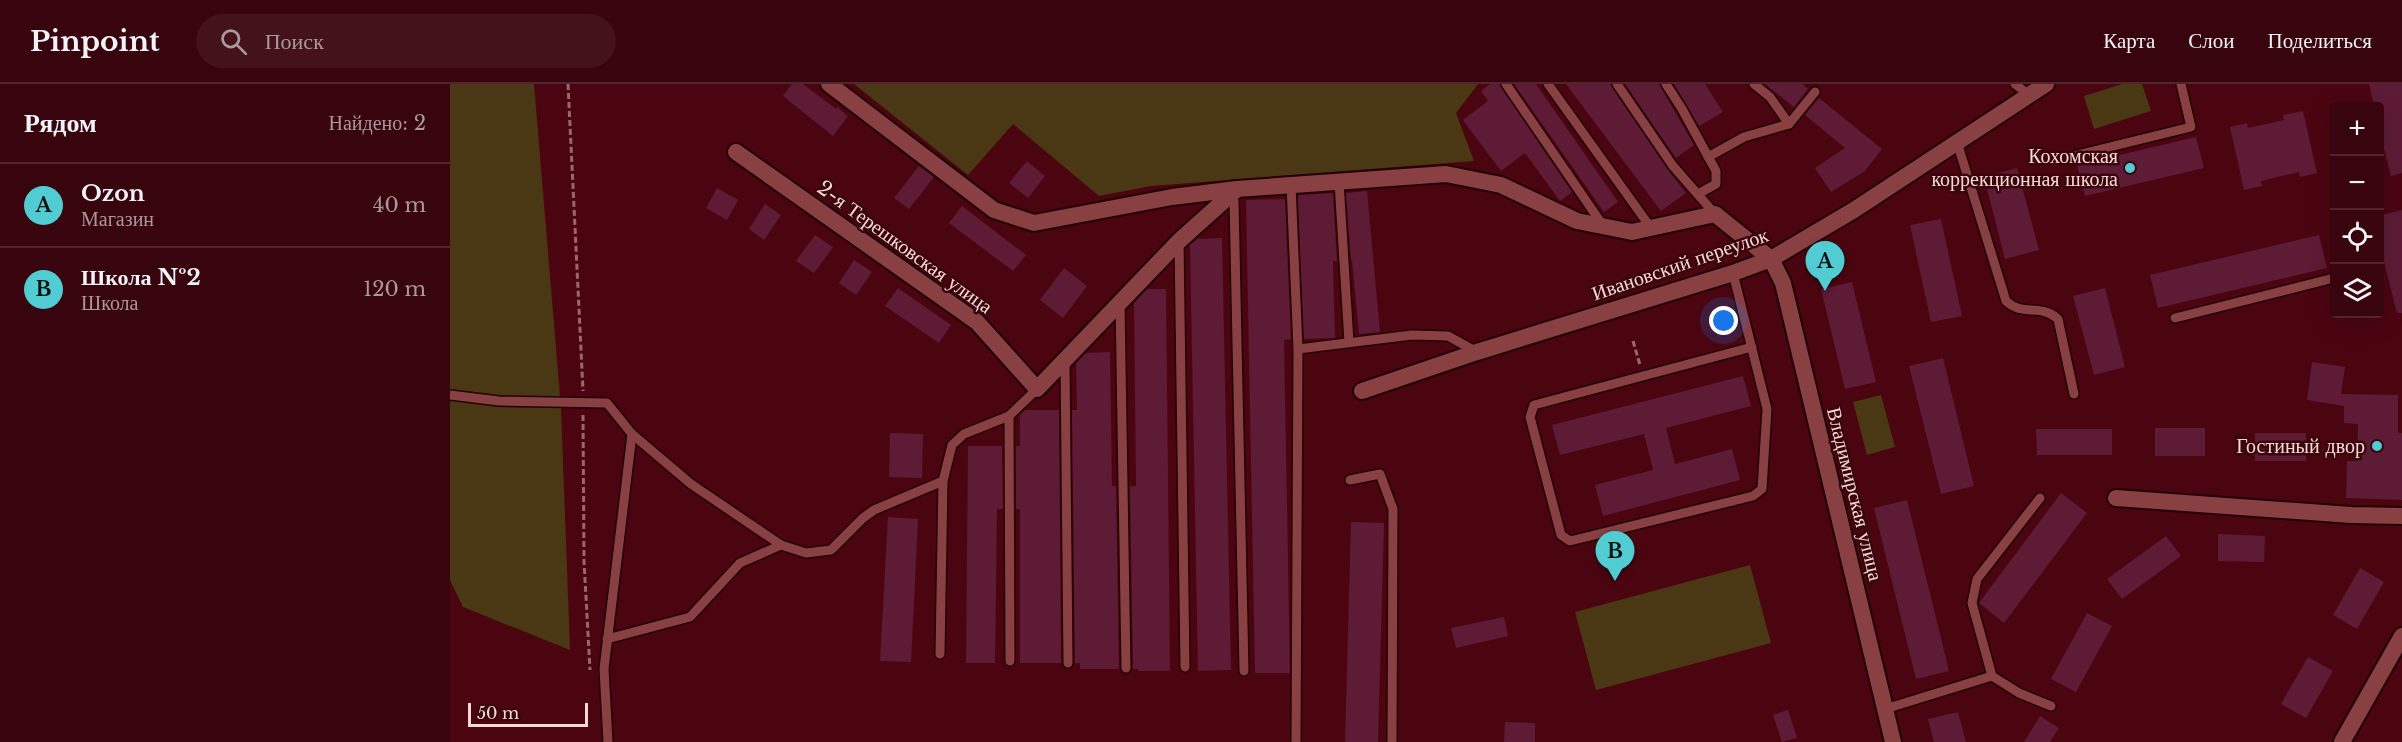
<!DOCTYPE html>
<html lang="ru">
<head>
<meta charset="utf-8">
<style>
  :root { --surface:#38040d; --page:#43121b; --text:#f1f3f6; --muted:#ab989d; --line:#52252e; --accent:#51ccd2 }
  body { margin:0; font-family:"Libre Baskerville",serif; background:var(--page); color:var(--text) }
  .controls { position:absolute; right:18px; top:18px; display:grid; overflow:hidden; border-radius:6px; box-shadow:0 6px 24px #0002 }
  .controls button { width:54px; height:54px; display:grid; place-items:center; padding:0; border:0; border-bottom:2px solid var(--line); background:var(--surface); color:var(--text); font:30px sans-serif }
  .scale { position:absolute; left:18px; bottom:15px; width:120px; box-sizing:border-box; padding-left:6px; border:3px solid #fbd8d7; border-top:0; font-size:16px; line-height:21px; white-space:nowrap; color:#fbd8d7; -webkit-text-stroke:4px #39060c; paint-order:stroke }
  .you { position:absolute; left:1274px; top:237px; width:21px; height:21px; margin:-15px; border:4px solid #fff; border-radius:50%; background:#1a73e8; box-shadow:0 0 0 9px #1a73e833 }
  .badge { display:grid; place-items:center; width:39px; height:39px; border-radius:50%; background:var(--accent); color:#111; font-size:20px; font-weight:700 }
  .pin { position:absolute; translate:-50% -50px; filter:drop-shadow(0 2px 3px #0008) }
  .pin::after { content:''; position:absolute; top:32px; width:21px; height:18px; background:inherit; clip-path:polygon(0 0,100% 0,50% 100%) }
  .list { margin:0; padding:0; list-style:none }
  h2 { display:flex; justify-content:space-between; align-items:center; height:78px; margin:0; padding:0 24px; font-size:26px }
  h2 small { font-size:20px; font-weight:400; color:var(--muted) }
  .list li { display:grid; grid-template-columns:39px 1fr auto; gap:18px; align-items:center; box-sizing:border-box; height:84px; padding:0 24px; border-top:2px solid var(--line) }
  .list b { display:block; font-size:22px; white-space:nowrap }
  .list p { margin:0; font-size:20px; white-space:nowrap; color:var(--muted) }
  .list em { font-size:20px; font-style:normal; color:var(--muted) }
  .icon { flex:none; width:33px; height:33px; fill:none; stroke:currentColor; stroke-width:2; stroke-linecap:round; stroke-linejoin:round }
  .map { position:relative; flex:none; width:1952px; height:658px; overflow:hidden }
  header { display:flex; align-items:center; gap:36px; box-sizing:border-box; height:84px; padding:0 30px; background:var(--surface); border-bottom:2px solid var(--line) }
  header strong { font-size:28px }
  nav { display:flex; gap:33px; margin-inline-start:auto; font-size:21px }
  .search { width:420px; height:54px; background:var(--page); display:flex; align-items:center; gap:15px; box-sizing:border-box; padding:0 21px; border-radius:33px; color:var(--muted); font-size:22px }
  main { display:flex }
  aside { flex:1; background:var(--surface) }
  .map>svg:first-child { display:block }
  .green { fill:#4a3714 }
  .building { fill:#5d1b35 }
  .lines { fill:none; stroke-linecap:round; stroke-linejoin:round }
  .service-casing { stroke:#230205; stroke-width:12 }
  .minor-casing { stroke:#230205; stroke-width:20 }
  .path { stroke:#9c666c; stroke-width:3; stroke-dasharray:6 3; stroke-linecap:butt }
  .service { stroke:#894043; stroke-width:9 }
  .minor { stroke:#894043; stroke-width:16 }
  .poi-dot { fill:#51ccd2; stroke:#39060c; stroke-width:2 }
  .labels { text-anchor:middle; stroke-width:5; stroke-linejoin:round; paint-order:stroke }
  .poi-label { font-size:20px; fill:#fbd8d7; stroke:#39060c; text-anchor:end }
  .street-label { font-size:20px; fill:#fbd8d7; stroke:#39060c }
</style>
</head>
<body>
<header>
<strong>Pinpoint</strong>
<div class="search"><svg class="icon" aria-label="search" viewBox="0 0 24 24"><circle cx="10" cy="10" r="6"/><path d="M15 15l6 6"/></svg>Поиск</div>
<nav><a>Карта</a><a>Слои</a><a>Поделиться</a></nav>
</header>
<main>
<aside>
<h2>Рядом<small>Найдено: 2</small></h2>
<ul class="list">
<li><span class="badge">A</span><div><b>Ozon</b><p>Магазин</p></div><em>40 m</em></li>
<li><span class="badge">B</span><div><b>Школа №2</b><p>Школа</p></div><em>120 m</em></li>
</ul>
</aside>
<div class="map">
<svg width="1952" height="658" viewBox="0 0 1952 658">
  <rect width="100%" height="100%" fill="#4b0511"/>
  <g class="green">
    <path d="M 0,0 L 84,0 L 111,324 L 120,566 L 13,523 L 0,496 Z"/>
    <path d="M 404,0 L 1028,0 L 1006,29 L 1024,77 L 701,102 L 649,112 L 563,40 L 518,91 Z"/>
    <path d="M 1672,0 L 1692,0 L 1701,27 L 1644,45 L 1634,12 Z"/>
    <path d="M 1431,311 L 1445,363 L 1417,371 L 1403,318 Z"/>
    <path d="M 1300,481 L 1321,559 L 1146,606 L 1125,528 Z"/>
  </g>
  <g class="building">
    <path d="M 342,0 L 353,0 L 386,25 L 387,23 L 398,32 L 383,52 L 333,12 Z"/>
    <path d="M 1040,0 L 1049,0 L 1122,108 L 1110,117 L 1075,69 L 1051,87 L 1013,36 L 1038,17 L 1031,7 Z"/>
    <path d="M 1064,0 L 1086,0 L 1168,118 L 1154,128 Z"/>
    <path d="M 1116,0 L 1160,0 L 1218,86 L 1236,109 L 1211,127 Z"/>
    <path d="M 1175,0 L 1209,0 L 1244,61 L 1226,74 Z"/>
    <path d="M 1224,0 L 1255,0 L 1273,28 L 1249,42 Z"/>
    <path d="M 1315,0 L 1352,0 L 1358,5 L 1344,23 Z"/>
    <path d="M 1919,0 L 1952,0 L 1952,89 L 1941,92 L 1929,45 L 1929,22 L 1924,22 Z"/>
    <path d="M 1369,14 L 1432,65 L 1415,87 L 1381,108 L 1365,84 L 1395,64 L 1355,31 Z"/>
    <path d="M 1853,27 L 1867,89 L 1850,93 L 1849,88 L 1811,97 L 1812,102 L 1794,106 L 1780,43 L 1797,39 L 1798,44 L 1834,36 L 1833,31 Z"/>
    <path d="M 1746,53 L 1754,84 L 1635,112 L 1627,81 Z"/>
    <path d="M 577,77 L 595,92 L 578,114 L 559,99 Z"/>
    <path d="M 469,82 L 484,93 L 459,125 L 444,114 Z"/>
    <path d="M 1567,84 L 1589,166 L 1555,175 L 1534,93 Z"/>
    <path d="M 267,104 L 288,116 L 277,136 L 256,124 Z"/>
    <path d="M 917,107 L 930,248 L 909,250 L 902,176 L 901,176 L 896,109 Z"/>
    <path d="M 881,109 L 883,110 L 887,177 L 883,177 L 885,254 L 854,255 L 848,115 L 849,111 Z"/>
    <path d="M 835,115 L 841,255 L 834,256 L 840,589 L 805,589 L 796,116 Z"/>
    <path d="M 315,120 L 331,131 L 314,156 L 299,145 Z"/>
    <path d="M 512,122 L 576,171 L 563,187 L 499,139 Z"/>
    <path d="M 1952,126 L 1952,229 L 1947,229 L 1929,158 L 1929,132 Z"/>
    <path d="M 1491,135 L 1512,232 L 1481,238 L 1460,141 Z"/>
    <path d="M 365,151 L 383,163 L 364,189 L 346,177 Z"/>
    <path d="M 1869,151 L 1877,184 L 1708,224 L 1700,191 Z"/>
    <path d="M 772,154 L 781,586 L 748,587 L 740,161 L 747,155 Z"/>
    <path d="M 404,176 L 422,188 L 406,211 L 389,199 Z"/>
    <path d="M 614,184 L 637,202 L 613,234 L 590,216 Z"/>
    <path d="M 1402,198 L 1426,298 L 1395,305 L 1371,205 Z"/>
    <path d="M 448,204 L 501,241 L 489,259 L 435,222 Z"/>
    <path d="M 1655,204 L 1675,283 L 1644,291 L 1623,212 Z"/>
    <path d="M 697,205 L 716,205 L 720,587 L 688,587 L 688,585 L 683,585 L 680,402 L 686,402 L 684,219 Z"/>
    <path d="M 660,268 L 662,402 L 666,402 L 669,585 L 630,585 L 630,579 L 625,579 L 622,326 L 627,326 L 626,279 L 636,269 Z"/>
    <path d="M 1493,274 L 1524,402 L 1491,410 L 1459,282 Z"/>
    <path d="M 1862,278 L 1895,283 L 1891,310 L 1948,311 L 1948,349 L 1952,349 L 1952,416 L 1896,414 L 1897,377 L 1907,377 L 1908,340 L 1894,339 L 1894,322 L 1857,316 Z"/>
    <path d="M 1293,292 L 1301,322 L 1216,344 L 1225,380 L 1282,365 L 1290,396 L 1153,432 L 1145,401 L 1203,386 L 1194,350 L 1110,371 L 1102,341 Z"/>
    <path d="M 575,326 L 609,326 L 611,579 L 570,579 L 570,425 L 566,425 L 566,362 L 570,362 L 570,331 Z"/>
    <rect x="1705" y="344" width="50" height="28"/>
    <path d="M 1586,345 L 1662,345 L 1662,371 L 1587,371 Z"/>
    <path d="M 440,349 L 473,350 L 472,394 L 439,393 Z"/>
    <rect x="1805" y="349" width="51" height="28"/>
    <path d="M 518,362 L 552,362 L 553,425 L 547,425 L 545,579 L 516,579 Z"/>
    <path d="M 1611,409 L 1637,429 L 1554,539 L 1529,519 Z"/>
    <path d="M 1457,416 L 1499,587 L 1466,595 L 1424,424 Z"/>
    <path d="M 438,433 L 468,435 L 461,578 L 430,577 Z"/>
    <path d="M 901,438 L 934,439 L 928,658 L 895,658 Z"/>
    <path d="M 1768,450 L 1815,452 L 1814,478 L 1768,477 Z"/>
    <path d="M 1716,452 L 1731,472 L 1672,515 L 1657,495 Z"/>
    <path d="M 1910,484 L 1934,498 L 1907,545 L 1883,531 Z"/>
    <path d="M 1637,529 L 1662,542 L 1626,608 L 1601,595 Z"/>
    <path d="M 1054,533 L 1058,552 L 1006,564 L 1001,544 Z"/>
    <path d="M 1858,573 L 1883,587 L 1856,634 L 1831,620 Z"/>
    <path d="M 1338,626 L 1347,654 L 1332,658 L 1323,631 Z"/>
    <path d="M 1508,628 L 1516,658 L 1484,658 L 1478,635 Z"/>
    <path d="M 1590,632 L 1609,644 L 1600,658 L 1574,658 Z"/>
    <path d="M 1055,638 L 1085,639 L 1085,658 L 1054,658 Z"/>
  </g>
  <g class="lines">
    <defs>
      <g id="service">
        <path d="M 1056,0 L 1154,143"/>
        <path d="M 1098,0 L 1201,144"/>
        <path d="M 1167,0 L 1223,82 L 1265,130"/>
        <path d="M 1216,0 L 1232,25 L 1266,87 L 1266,100 L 1248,110"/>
        <path d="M 1304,0 L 1320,13 L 1339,40"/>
        <path d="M 1565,0 L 1579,11"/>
        <path d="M 1507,58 L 1556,217 C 1573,233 1590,219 1608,235 L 1624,310"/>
        <path d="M 1627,71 L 1741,43 L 1731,0"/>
        <path d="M 1258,73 L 1294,53 L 1339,40 L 1365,8"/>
        <path d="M 889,98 L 899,258"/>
        <path d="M 841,101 L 848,265 L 846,658"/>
        <path d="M 780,111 L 784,117 L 794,587"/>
        <path d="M 729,157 L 735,583"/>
        <path d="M 1283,189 L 1317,325 L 1312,405 L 1303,412 L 1120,457 L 1111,451 L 1080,333 L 1084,321 L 1302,263"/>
        <path d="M 670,219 L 676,584"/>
        <path d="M 1725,234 L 1884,194"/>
        <path d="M 848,265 L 962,251 L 998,252 L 1027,268"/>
        <path d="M 615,276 L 618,579"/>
        <path d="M 0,311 L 49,317 L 157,319 L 182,350 L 241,400 L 331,461 L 356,469 L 381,466 L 413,434 L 424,426 L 493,397 L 502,361 L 514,350 L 559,332 L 587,305"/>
        <path d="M 559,332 L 560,577"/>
        <path d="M 900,396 L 930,390 L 943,425 L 942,658"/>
        <path d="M 157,555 L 240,533 L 290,479 L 331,461"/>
        <path d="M 490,570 L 493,397"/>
        <path d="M 1542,592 L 1522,519 L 1527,495 L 1590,414"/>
        <path d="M 1435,625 L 1542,592 L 1569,609 L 1601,622"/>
        <path d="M 158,658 L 154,585 L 182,350"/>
      </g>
      <g id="minor">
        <path d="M 379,0 L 544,126 L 584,139 L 722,113 L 787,105 L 996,90 L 1051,101 L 1127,137 L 1182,148 L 1265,130 L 1321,175 L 1333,199 L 1443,658"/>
        <path d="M 286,68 L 527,238 L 587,305 L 729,157 L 787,105"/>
        <path d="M 912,307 L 1027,268 L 1283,189 L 1321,175 L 1404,126 L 1596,0"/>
        <path d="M 1666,414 L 1901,431 L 1952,432"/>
        <path d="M 1892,658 L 1952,552"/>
      </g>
    </defs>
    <use href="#service" class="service-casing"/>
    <use href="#minor" class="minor-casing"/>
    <g class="path">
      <path d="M 118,0 L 133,307"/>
      <path d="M 1183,257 L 1190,281"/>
      <path d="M 133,331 L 134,477 L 140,586"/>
    </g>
    <use href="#service" class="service"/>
    <use href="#minor" class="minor"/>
  </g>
  <g class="poi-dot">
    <circle cx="1680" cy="84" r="6"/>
    <circle cx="1927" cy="362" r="6"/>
  </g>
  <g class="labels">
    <g class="poi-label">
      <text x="1668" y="79">Кохомская<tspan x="1668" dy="23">коррекционная школа</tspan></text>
      <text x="1915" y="369">Гостиный двор</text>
    </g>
    <g class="street-label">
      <text transform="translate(455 163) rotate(36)" y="7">2-я Терешковская улица</text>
      <text transform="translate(1230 180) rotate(-19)" y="7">Ивановский переулок</text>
      <text transform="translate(1405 410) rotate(76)" y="7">Владимирская улица</text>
    </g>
  </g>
</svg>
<div class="controls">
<button>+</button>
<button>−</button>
<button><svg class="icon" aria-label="locate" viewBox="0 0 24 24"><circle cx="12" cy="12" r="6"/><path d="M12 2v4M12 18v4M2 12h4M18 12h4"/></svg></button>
<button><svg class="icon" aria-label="layers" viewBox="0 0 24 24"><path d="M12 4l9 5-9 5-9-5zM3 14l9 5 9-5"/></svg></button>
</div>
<div class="scale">50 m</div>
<div class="you"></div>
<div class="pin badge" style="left:1375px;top:207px">A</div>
<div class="pin badge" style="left:1165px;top:497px">B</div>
</div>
</main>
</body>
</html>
